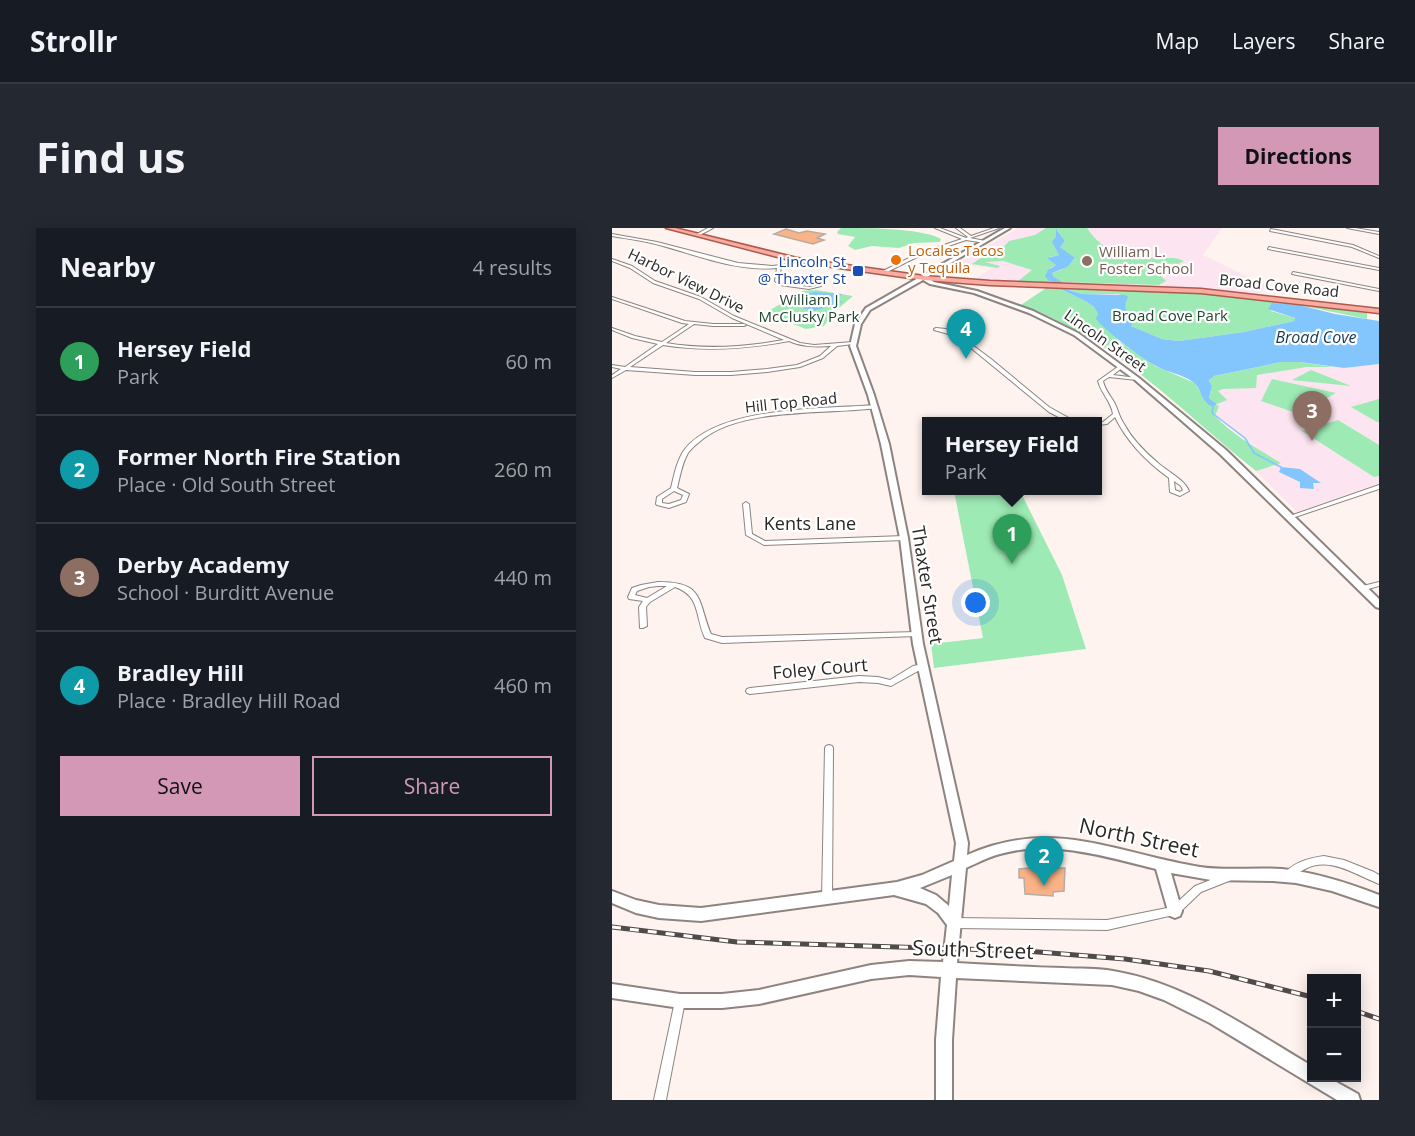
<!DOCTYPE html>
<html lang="en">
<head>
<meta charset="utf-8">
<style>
  :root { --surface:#171b24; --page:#242831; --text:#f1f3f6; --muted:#9ea1a6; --line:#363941; --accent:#d498b7 }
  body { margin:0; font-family:"Open Sans",sans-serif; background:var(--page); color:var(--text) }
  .controls { position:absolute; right:18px; bottom:18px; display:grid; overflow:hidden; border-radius:0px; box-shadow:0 3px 15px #0003 }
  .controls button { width:54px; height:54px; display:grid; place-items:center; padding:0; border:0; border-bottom:2px solid var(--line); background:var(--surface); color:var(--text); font:30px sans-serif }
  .you { position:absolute; left:364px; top:375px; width:21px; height:21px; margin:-15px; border:4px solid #fff; border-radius:50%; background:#1a73e8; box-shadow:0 0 0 9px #1a73e833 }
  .badge { display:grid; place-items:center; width:39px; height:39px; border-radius:50%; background:var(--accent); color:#fff; font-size:20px; font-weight:700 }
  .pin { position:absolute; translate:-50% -50px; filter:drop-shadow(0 2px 3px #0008) }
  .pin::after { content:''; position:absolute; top:32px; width:21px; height:18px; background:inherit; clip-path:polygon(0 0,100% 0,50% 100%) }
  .popup { position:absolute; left:310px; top:189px; width:180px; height:78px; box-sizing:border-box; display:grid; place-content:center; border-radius:0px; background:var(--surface); filter:drop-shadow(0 2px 4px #0005); font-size:20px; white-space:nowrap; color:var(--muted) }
  .popup b { font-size:22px; color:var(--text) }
  .popup::after { content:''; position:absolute; left:50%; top:100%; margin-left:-12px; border:12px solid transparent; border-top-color:var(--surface) }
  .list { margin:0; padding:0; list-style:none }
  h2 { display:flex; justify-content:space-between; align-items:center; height:78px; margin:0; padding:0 24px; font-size:26px }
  h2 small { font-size:20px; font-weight:400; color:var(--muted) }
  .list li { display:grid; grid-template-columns:39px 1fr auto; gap:18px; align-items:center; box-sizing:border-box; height:108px; padding:0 24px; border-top:2px solid var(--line) }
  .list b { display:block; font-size:22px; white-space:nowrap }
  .list p { margin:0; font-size:20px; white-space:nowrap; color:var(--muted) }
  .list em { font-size:20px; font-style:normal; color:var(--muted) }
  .actions { display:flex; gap:12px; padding:18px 24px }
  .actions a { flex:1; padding:14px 0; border:2px solid var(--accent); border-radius:0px; text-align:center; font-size:21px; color:var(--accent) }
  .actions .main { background:var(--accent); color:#111 }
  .map { position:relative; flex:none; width:767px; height:872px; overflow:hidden; border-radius:0px }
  header { display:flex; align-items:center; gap:36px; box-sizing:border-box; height:84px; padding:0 30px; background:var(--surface); border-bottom:2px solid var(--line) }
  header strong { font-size:28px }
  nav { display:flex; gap:33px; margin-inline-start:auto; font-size:21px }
  .intro { display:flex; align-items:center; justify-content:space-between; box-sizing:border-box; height:144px; padding:0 36px }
  h1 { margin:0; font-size:42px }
  .button { padding:15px 27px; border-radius:0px; background:var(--accent); color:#111; font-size:21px; font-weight:700 }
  main { display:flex; gap:36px; padding:0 36px }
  aside { flex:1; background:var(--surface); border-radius:0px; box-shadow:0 3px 15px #0003 }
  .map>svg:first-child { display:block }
  .education { fill:#fce4f0 }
  .green { fill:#9deab4 }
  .water { fill:#83c6fd }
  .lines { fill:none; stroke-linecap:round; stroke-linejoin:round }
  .stream { stroke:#83c6fd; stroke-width:1.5 }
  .building { fill:#fbb385; stroke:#b5aca7; stroke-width:1.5 }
  .street-casing { stroke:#8d8480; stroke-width:2 }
  .secondary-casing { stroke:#8d8480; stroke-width:4 }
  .primary-casing { stroke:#ad5a4d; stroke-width:3 }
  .street { fill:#fff; fill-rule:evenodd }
  .secondary { fill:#fff; fill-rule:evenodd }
  .primary { fill:#f8aca1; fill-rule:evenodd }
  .rail-casing { stroke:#4f4b48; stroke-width:5 }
  .rail { stroke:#fff; stroke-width:3; stroke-dasharray:9; stroke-linecap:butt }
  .food-dot { fill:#e8710a; stroke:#fff; stroke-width:2 }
  .education-dot { fill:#8d6e63; stroke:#fff; stroke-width:2 }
  .transit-dot { fill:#1a4fb4; stroke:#fff; stroke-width:2 }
  .labels { text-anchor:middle; stroke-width:4.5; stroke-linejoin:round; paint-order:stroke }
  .far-food-label { font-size:15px; fill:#c56008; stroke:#fff; text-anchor:start }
  .far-education-label { font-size:15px; fill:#785e54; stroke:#fff; text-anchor:start }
  .far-transit-label { font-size:15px; fill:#164399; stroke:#fff; text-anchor:end }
  .far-street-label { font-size:15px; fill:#2a2725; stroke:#fff }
  .far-park-label { font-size:15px; fill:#20482e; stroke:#fff }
  .far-water-label { font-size:16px; font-style:italic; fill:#153955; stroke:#fff }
  .street-label { font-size:18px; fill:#2a2725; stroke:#fff }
  .near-street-label { font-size:21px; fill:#2a2725; stroke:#fff }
</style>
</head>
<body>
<header>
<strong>Strollr</strong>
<nav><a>Map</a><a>Layers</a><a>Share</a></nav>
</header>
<div class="intro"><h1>Find us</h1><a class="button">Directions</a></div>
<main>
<aside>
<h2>Nearby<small>4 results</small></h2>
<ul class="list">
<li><span class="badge" style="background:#2e9e5b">1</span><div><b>Hersey Field</b><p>Park</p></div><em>60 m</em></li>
<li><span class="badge" style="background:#0f9aa8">2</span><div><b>Former North Fire Station</b><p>Place · Old South Street</p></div><em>260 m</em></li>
<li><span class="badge" style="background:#8d6e63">3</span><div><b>Derby Academy</b><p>School · Burditt Avenue</p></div><em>440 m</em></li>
<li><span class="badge" style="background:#0f9aa8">4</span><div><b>Bradley Hill</b><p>Place · Bradley Hill Road</p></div><em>460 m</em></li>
</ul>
<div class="actions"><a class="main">Save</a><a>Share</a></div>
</aside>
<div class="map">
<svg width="767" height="872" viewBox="0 0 767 872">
  <rect width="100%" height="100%" fill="#fef3ee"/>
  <g class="education">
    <path d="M 406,0 L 610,0 L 591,27 L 644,53 L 658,57 L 646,66 L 564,59 L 361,53 L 380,40 L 344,36 Z"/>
    <path d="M 677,134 L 732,140 L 767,136 L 767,255 L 685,284 L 644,243 L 668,235 L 642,219 L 603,188 L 607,178 L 603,177 L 597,151 Z"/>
  </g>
  <g class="green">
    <path d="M 229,0 C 254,0 310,0 329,11 L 328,14 L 302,15 L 287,20 L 260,18 L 243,22 L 236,18 L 243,9 L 226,6 L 225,4 Z"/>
    <path d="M 434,0 L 475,0 C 492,27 519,30 549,30 C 557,30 565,29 572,33 L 566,36 L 542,35 L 550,44 L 549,48 L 554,53 L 547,57 L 450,54 L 443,51 L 440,45 L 449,42 L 463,31 L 448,19 L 453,13 L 445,2 L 444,22 L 448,27 L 437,29 L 444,37 L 438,40 L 437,53 L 439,54 L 406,53 L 420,42 L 391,33 L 373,34 L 388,38 L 386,40 L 360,36 L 367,31 L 388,23 L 397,13 L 423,7 Z"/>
    <path d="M 434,60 L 449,61 L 475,74 L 482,79 L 496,103 L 501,104 L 506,112 L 543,138 L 583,155 L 593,173 L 607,178 L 603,188 C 622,208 646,221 669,235 L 644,243 C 570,184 501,109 409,77 Z"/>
    <path d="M 453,60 L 590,66 L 755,84 L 755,91 L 687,77 L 663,75 L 660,75 L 659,83 L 683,90 L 682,93 L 632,104 L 567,113 L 550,111 L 519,98 C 519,89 511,81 514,73 L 507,66 L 470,66 Z"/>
    <path d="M 204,62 L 241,68 L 221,85 L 212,98 L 194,101 L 153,85 L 191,63 Z"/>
    <path d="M 669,134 L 688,134 L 721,139 L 694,139 L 645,147 L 644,160 L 611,161 L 606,163 L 615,172 L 605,176 L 597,170 L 600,158 L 597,151 L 602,148 Z"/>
    <path d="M 699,142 L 739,158 L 680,152 Z"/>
    <path d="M 660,151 L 724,165 L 687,186 L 649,173 Z"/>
    <path d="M 767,171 L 767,194 L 765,194 L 739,179 Z"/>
    <path d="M 726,192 L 767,217 L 767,248 L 762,249 L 690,203 Z"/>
    <path d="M 342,263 L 408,263 L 450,347 L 474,421 L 322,440 L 319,416 L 371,410 Z"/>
  </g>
  <g class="water">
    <path d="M 444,1 L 453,13 L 448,19 L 463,30 L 455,39 L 440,45 L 442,49 L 450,54 L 448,56 L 437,53 L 433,48 L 436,42 L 444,37 L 435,30 L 447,27 L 440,14 L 444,9 Z"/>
    <path d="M 451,60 L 470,66 L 514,67 L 516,69 C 511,78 514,86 522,92 L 519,98 L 550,111 L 567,113 L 632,104 L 682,93 L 683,90 L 656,81 L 660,75 L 663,75 L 687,77 L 723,86 L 767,93 L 767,136 L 732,140 L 688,134 L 669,134 L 602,148 L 597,152 L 600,158 L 597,170 L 605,176 L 601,179 C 598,177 595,176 593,173 C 588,167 588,159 581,154 C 570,146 557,145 546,139 C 533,133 491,101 484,91 L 486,86 L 482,79 L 475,74 L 449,61 Z"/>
    <path d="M 203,64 L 231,66 L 226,68 L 227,71 L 225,72 L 231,74 L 201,83 L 193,81 L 186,76 L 190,67 Z"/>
    <path d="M 669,239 L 688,241 L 709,255 L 701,255 L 702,261 L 688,260 L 688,254 L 667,244 Z"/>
  </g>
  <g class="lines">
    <path class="stream" d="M 601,179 L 600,185 L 633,210 L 642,225 L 669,239"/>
  </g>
  <g class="building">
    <path d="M 174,1 L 187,5 L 195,3 L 213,6 L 205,10 L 212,12 L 201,16 L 162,6 Z"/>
    <path d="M 439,638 L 439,640 L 453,640 L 452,663 L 441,664 L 441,668 L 413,666 L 412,650 L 407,650 L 407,641 Z"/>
  </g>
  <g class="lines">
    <defs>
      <g id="street">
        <path d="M 96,0 L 101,0 L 88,7 L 85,6 Z"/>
        <path d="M 323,0 L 328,0 L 354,10 L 356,9 L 344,0 L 348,0 L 359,8 L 382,0 L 387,0 L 358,10 L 373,13 L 373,15 L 354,12 L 307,28 L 273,45 L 271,45 L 271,43 L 305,26 L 350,11 Z"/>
        <path d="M 735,0 L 743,0 L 767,4 L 767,6 Z"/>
        <path d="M 659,1 L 741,17 L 767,28 L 767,30 L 740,19 L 658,3 Z"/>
        <path d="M 0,6 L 45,14 L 126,35 L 160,38 L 177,36 L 195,32 L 195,34 L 169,39 L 167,53 L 169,55 L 197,59 L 207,57 L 209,58 L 197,61 L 168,57 L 163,53 L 165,40 C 126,44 87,28 51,18 C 34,13 17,11 0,8 Z"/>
        <path d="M 657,19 L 767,40 L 767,42 L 656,21 Z"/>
        <path d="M 0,31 L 20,38 L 43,53 L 89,69 L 122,88 L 188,115 L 202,117 L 241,114 L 243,115 L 241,116 L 225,118 L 211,130 L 188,139 L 155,144 L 119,147 L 83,147 L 14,142 L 0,150 L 0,147 L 9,141 L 0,139 L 0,137 L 13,139 L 46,116 L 20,110 L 0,102 L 0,100 L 23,108 L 50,114 L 77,96 L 70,95 L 0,71 L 0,69 L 73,93 L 101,96 L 132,96 L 134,97 L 132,98 L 101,98 L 82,96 L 54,115 C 94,122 133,119 172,112 L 120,90 L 87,71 L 41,55 L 18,40 L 0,33 ZM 177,113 C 191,119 204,119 219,118 L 208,128 L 185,137 L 155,141 L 119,144 L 83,144 L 18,139 L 51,117 C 94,124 135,121 177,113 Z"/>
        <path d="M 681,44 L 767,61 L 767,63 L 680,46 Z"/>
        <path d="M 324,100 L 334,101 L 347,107 L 379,131 L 437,179 L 464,194 L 456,194 L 437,184 L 359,120 L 340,107 L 322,102 L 322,101 Z"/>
        <path d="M 507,138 L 511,139 L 501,147 L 525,150 L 527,151 L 525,152 L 497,149 L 491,153 C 493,162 498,167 502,174 C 506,181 507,189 512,196 C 520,211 533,224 546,235 C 555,243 573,252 577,263 L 568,268 L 558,264 L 557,250 C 535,234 515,214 503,189 L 495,196 L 486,197 L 486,195 L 491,194 L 501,186 C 499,173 489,165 486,153 ZM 562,253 L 569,258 L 571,262 L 568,264 L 563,262 Z"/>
        <path d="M 263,177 L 265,178 L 265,180 C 214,187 126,178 86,215 C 82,218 79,221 76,225 C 70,235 68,249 65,260 L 77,266 L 74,274 L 57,280 L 45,277 L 44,276 L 45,269 L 59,260 C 62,248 65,231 73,221 C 108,178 211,181 263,177 ZM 62,263 L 71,267 L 69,272 L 57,276 L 50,275 L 50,271 Z"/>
        <path d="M 767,257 L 767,261 L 680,290 L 678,291 L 675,289 Z"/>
        <path d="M 134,274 L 137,276 L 140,306 L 153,313 L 292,308 L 295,310 L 292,312 L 152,317 L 134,307 L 131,276 Z"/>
        <path d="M 46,354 C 93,354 85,372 99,406 L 110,409 L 305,404 L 309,406 L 305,408 L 110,415 L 93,410 C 83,389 89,368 63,359 L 38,374 L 34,379 L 35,398 L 31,400 L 28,400 L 27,379 L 31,373 L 17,371 L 16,369 L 20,360 L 29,357 ZM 46,358 L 55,358 L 35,370 L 23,367 L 25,363 L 37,359 Z"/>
        <path d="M 767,354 L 767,358 L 749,363 L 746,361 L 747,359 Z"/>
        <path d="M 312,436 L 315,437 L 316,439 L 315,441 L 306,443 L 279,458 L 266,455 L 247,454 L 138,466 L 135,465 L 134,463 L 135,461 L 138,460 L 247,448 L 266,449 L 278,452 L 301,438 Z"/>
        <path d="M 217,517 L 220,518 L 221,520 L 220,670 L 218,673 L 215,675 L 212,673 L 210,670 L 213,520 L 214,518 Z"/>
        <path d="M 712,628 L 732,632 L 762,644 L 767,647 L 767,656 C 744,647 718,628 693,641 C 687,644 682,649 676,651 L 673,650 L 671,647 C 681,634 697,630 712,628 Z"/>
        <path d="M 619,644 L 622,645 L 624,648 L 622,651 L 589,664 L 566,686 L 495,702 L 341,700 L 337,698 L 336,695 L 337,692 L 341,690 L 495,692 L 560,679 L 583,658 Z"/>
        <path d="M 68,768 L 72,769 L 73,773 L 54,872 L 42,872 L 63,773 L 64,769 Z"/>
      </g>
      <path id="secondary" d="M 393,0 L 398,0 L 315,49 L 322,54 L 365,63 L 421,83 L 466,105 L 527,150 L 614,222 L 767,371 L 767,380 L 764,379 L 608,226 L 523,152 L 462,107 L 417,85 L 362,65 L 318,56 L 311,52 L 258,82 L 249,96 L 244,118 L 262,167 L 277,216 L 296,310 L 311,416 L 356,615 L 355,627 C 441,589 503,625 588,639 C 615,643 643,639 670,641 C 703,644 736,655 767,667 L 767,679 L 720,663 L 684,655 L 661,653 L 599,652 L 559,645 L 570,683 L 568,688 L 563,690 L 558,688 L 556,683 L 544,641 C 494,629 440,611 388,626 C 376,629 365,635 354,640 L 345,735 C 380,737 415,739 451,740 C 467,741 485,740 501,743 C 574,755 637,801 700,838 L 700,850 L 717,850 L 746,866 L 748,872 L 725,872 L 598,795 L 552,772 L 527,763 L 500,757 L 344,750 L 340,812 L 340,872 L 324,872 L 324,812 L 329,749 L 297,747 L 259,751 L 147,776 L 110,780 L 68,780 L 0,770 L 0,756 L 68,766 L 110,766 L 147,762 L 259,737 L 297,733 L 331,734 L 335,697 L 326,685 L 314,676 L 282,667 L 89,693 L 47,690 L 24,685 L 0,675 L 0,663 L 24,672 L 47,677 L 89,680 L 285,654 L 310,647 L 342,633 L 344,615 L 301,416 L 288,310 L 269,216 L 256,167 L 238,118 L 243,96 L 254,80 ZM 340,647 L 337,678 L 324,667 L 308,660 Z"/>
      <path id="primary" d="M 54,0 L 63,0 L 185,30 L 312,48 L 378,53 L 589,61 L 767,81 L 767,85 L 589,65 L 378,57 L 312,52 L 185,34 Z"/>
    </defs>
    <use href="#street" class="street-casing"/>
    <use href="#secondary" class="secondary-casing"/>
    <use href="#primary" class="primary-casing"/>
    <use href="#street" class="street"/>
    <use href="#secondary" class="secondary"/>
    <use href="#primary" class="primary"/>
    <defs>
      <g id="rail">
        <path d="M 0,699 L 125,714 L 414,723 L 513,731 L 597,743 L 700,769"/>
        <path d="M 744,783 L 767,791"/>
      </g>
    </defs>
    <use href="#rail" class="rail-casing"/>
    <use href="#rail" class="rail"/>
  </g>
  <circle class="food-dot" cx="284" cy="32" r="6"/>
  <circle class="education-dot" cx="475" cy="33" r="6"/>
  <rect class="transit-dot" x="240" y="37" width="12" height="12" rx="3"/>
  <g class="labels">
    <g class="far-food-label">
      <text x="296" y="28">Locales Tacos<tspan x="296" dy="17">y Tequila</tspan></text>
    </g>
    <g class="far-education-label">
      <text x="487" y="29">William L.<tspan x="487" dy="17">Foster School</tspan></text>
    </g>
    <g class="far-transit-label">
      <text x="234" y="39">Lincoln St<tspan x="234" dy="17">@ Thaxter St</tspan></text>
    </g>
    <g class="far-street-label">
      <text transform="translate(74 53) rotate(26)" y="5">Harbor View Drive</text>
      <text transform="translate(667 58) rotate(6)" y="5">Broad Cove Road</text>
      <text transform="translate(493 113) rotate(35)" y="5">Lincoln Street</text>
      <text transform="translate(179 175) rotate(-6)" y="5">Hill Top Road</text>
    </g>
    <g class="far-park-label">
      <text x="197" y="77">William J<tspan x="197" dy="17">McClusky Park</tspan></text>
      <text x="558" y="93">Broad Cove Park</text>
    </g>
    <g class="far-water-label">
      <text x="704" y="115">Broad Cove</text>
    </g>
    <g class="street-label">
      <text x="198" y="302">Kents Lane</text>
      <text transform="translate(315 357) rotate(81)" y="6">Thaxter Street</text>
      <text transform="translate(208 441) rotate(-5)" y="6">Foley Court</text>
    </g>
    <g class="near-street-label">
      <text transform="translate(527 610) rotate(12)" y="7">North Street</text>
      <text transform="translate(361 722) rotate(2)" y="7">South Street</text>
    </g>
  </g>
</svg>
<div class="controls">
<button>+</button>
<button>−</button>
</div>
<div class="you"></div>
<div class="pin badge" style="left:400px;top:336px;background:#2e9e5b">1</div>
<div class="popup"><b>Hersey Field</b>Park</div>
<div class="pin badge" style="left:432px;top:658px;background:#0f9aa8">2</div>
<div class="pin badge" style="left:700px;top:213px;background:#8d6e63">3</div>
<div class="pin badge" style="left:354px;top:131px;background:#0f9aa8">4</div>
</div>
</main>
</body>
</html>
